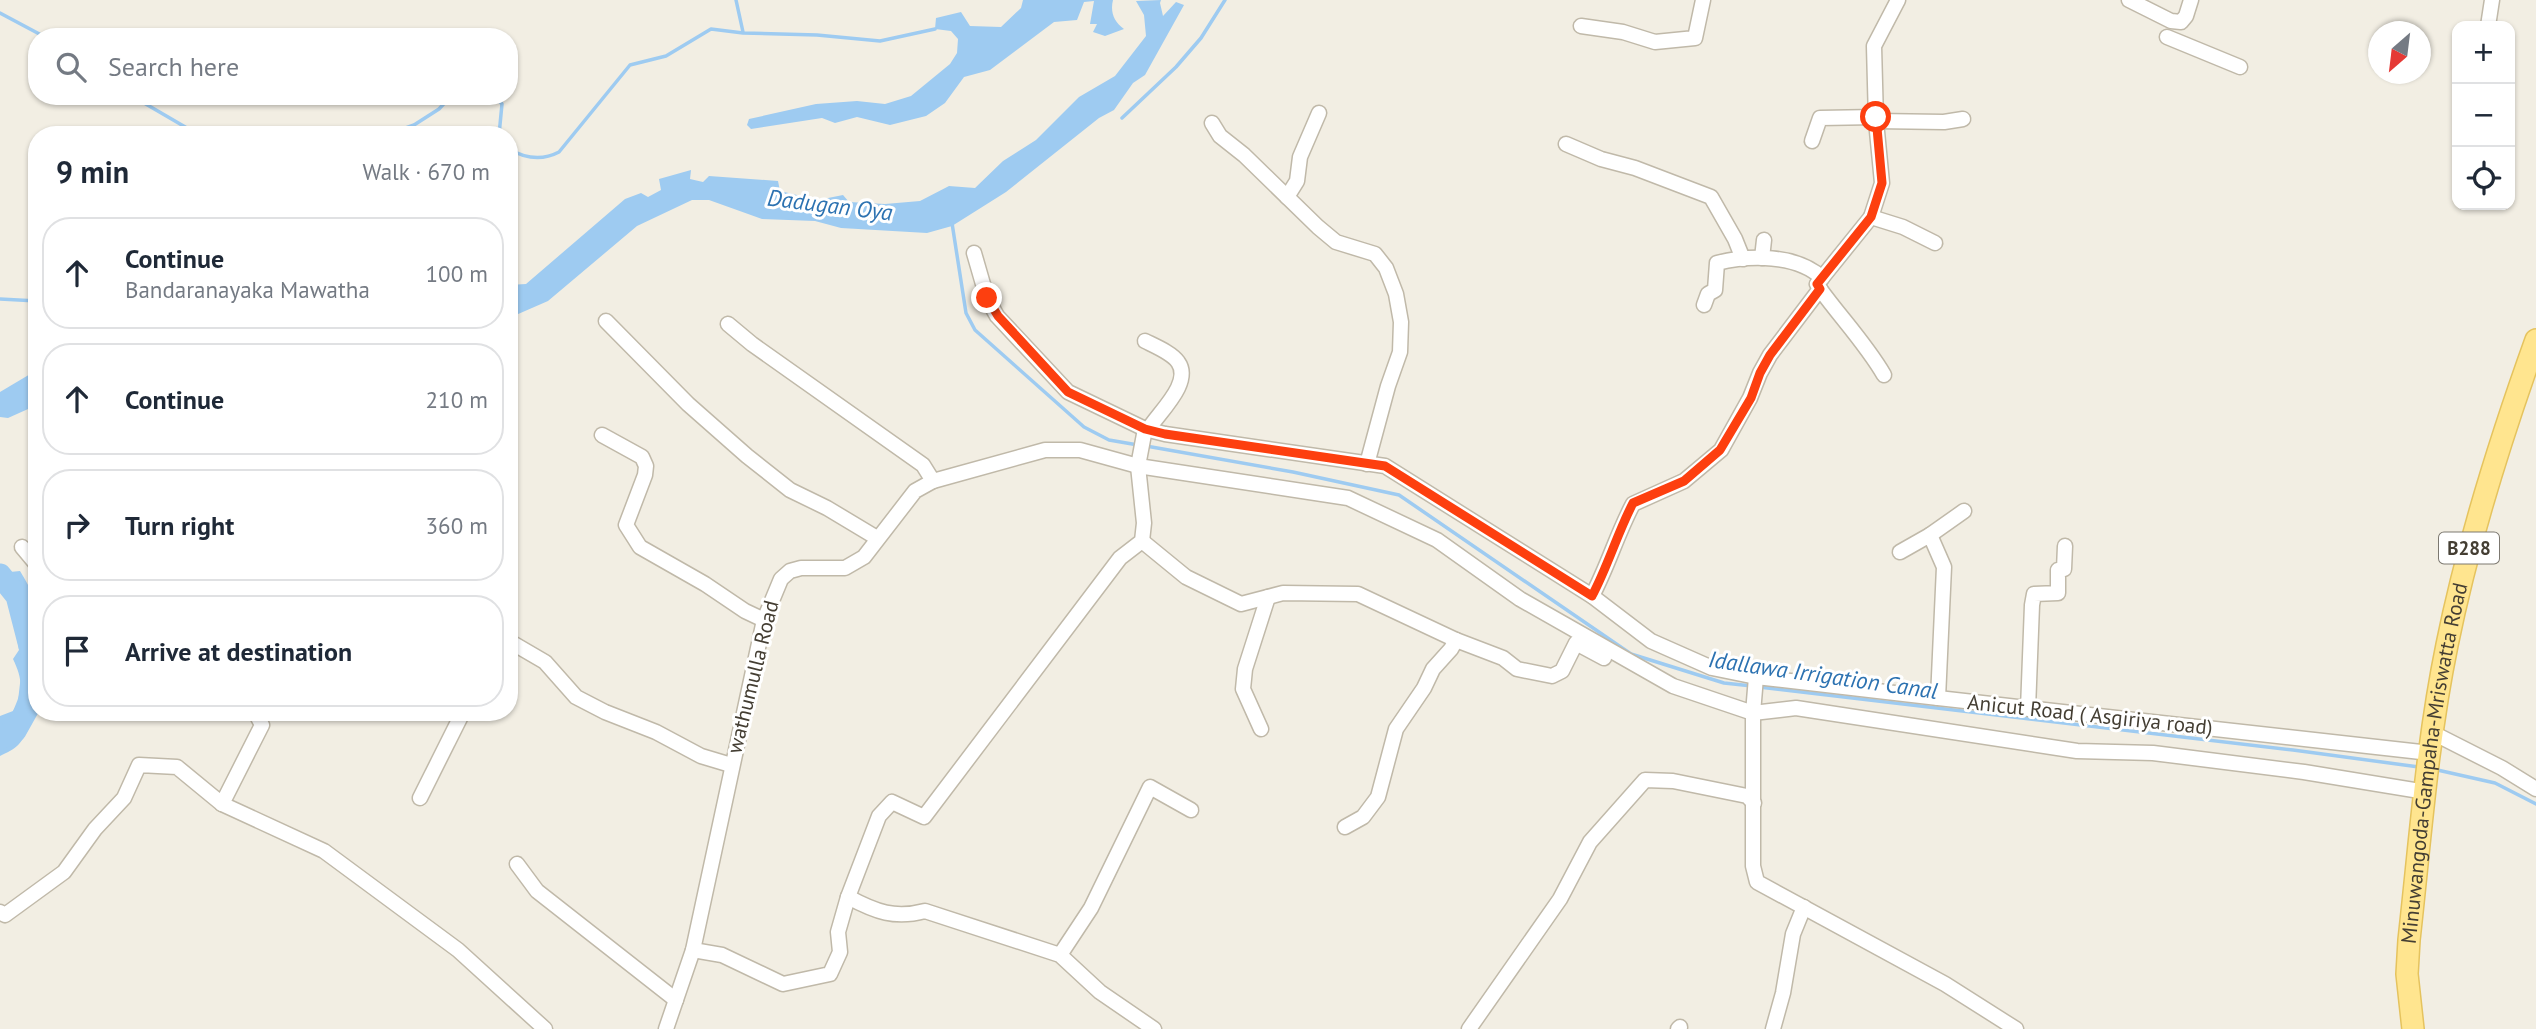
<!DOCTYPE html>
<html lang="en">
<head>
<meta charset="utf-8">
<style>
  :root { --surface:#fff; --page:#f6f6f7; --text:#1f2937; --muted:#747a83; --line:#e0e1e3 }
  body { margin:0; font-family:"PT Sans",sans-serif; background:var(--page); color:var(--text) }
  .controls { position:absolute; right:21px; top:21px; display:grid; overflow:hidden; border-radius:14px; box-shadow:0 2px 5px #0004 }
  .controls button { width:63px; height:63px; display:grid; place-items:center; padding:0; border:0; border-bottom:2px solid var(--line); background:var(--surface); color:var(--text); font:35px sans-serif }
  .compass { position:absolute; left:2368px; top:21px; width:63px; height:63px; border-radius:50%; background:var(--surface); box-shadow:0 2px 5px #0004; rotate:208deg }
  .stop { position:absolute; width:21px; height:21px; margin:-16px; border:5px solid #fd3f0f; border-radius:50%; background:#fff }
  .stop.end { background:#fd3f0f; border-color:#fff; box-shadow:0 2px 7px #0008 }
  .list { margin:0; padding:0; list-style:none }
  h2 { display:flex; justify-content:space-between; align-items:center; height:91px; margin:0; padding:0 28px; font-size:30px }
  h2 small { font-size:23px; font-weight:400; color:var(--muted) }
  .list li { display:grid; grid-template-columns:46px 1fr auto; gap:21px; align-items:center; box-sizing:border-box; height:112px; margin:0 14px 14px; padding:0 14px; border:2px solid var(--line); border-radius:28px }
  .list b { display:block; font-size:26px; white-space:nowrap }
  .list p { margin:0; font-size:23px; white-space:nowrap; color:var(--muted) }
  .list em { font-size:23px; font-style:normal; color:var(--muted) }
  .icon { flex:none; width:38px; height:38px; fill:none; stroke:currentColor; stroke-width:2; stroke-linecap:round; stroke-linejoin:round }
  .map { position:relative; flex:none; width:2536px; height:1029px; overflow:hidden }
  .search { position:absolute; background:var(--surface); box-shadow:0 2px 5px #0004; left:28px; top:28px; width:490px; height:77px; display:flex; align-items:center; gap:18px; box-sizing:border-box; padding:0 24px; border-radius:28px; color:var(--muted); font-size:26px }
  .panel { position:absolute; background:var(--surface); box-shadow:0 2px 5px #0004; left:28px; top:126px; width:490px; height:595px; border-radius:28px }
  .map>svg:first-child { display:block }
  .water { fill:#9ecbf1 }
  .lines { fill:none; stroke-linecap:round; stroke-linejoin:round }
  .stream { stroke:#9ecbf1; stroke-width:3.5 }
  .river { stroke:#9ecbf1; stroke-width:23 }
  .street-casing { stroke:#c0b9a9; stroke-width:17 }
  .primary-casing { stroke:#e5c35e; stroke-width:24 }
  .street { stroke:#fff; stroke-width:14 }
  .primary { stroke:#ffe58f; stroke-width:21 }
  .route { stroke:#fd3f0f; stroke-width:9 }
  .labels { text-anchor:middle; stroke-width:6; stroke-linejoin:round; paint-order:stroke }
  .shield { fill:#fff; stroke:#7c7870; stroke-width:2 }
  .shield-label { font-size:19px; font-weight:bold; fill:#443e33 }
  .street-label { font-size:21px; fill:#443e33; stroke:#fff }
  .water-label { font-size:23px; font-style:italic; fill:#2c72b1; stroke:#fff }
</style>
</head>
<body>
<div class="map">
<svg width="2536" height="1029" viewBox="0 0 2536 1029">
  <rect width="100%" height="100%" fill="#f2eee3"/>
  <g class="water">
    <path d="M 1023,0 L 1113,0 C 1110,12 1114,22 1124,29 L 1105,36 L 1093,32 L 1097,24 L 1090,24 L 1094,1 L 1084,2 L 1077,20 L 1054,22 L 990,70 L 964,77 L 945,103 L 926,116 L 890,125 L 857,117 L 835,123 L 822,118 L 751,129 L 747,125 L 749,119 L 816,104 L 857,101 L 885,104 L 911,96 L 950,64 L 957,53 L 958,39 L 951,31 L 935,29 L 936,18 L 961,12 L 970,26 L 1001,27 L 1021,8 Z"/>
    <path d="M 1161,0 L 1160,3 L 1163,16 L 1176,2 L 1184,5 L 1145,75 L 1133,83 L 1114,110 L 1099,118 L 1006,192 L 952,226 L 927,233 L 841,228 L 815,221 L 762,219 L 709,200 L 692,200 L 637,226 L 548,301 L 509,318 L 509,285 L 526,284 L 625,199 L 641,193 L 648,197 L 661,190 L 659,179 L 691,170 L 690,179 L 703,182 L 709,176 L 778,181 L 780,191 L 818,200 L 843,195 L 849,202 L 885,204 L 920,201 L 949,186 L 975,188 L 1003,161 L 1036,140 L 1079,97 L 1115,76 L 1146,36 L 1144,15 L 1136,1 Z"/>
    <path d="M 37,370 L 37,405 L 8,418 L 0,417 L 0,392 Z"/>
    <path d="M 20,571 C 34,594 41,608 37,636 C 35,647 29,652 31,664 L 37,667 L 37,678 L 32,694 C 41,705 28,734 19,744 C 15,749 6,753 0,756 L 0,716 L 13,711 C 23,690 23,680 13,659 L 19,650 L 14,621 L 10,604 L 0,592 L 0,573 Z"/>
  </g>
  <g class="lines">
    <g class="stream">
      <path d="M 736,0 L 743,32"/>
      <path d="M 0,13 L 45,37"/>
      <path d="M 132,96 L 199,135"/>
      <path d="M 495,96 L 502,104 L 499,135"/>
      <path d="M 1122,118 L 1176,67 L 1201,38 L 1225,0"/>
      <path d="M 386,135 L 414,125 L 439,109 L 451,96"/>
      <path d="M 509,149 C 526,159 542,161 559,152 L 630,65 L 666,56 L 711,29 L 743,33 L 817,35 L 880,41 L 935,29"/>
      <path d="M 952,223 L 966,313 L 975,330 L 1084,427 L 1109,440 L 1138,445"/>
      <path d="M 0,299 L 37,301"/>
      <path d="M 1146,446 L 1293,472 L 1399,495 L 1631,654 L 1724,683 L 1752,686"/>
      <path d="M 1759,687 L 2293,750 L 2419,767"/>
      <path d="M 2433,769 L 2495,783 L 2536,804"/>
    </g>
    <path class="river" d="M 0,575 L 17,596 L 34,662 L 29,706 L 15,731 L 0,738"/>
    <defs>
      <g id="street">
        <path d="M 2129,0 L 2171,21 L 2181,22 L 2186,16 L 2191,0"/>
        <path d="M 1581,26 L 1623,32 L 1655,42 L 1695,38 L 1703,0"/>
        <path d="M 2488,26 L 2492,0"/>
        <path d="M 2167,37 L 2240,67"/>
        <path d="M 1876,121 L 1944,122 L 1963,119"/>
        <path d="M 1212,123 L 1220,136 L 1244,155 L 1318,227 L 1336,242 L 1375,254 L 1386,268 L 1396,294 L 1401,322 L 1400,352 L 1388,386 L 1367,464"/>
        <path d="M 1812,141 L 1820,118 L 1876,117"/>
        <path d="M 1566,144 L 1601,159 L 1635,168 L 1711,197 L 1735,239 L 1743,259"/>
        <path d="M 1287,197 L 1297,181 L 1300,157 L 1319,113"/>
        <path d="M 1871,217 L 1903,227 L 1935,243"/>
        <path d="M 974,253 L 987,298 L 997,316 L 1068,392 L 1145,429 L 1165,434 L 1385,466 L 1592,596 L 1651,641 L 1712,668 L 1756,677 L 1938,698 L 2430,753"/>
        <path d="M 1762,258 L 1764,240"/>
        <path d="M 1820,289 L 1817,284 L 1871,217 L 1882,183 L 1876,121 L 1874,46 L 1898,0"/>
        <path d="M 1820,289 C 1841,318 1866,344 1884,375"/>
        <path d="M 1704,305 L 1708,294 L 1715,290 L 1717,263 C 1749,255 1797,254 1822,278"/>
        <path d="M 606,321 L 688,404 L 747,456 L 790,490 L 827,508 L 877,538"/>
        <path d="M 728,324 L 752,344 L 923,465 L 933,481"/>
        <path d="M 1145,341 C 1155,346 1172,353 1178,362 C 1193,383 1158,413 1148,430"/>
        <path d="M 602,435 L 642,457 L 646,466 L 645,475 L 626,525 L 640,547 L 705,584 L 745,611 L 764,620"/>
        <path d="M 1930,535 L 1964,511"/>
        <path d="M 1142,541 L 1186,577 L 1241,604 L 1283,593 L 1358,594 L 1456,640 L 1503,658 L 1517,669 L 1552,676 L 1562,671 L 1576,643 L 1604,658"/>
        <path d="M 22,547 L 37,565"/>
        <path d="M 1900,552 L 1930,535 L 1944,567 L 1938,698"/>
        <path d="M 1592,596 C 1608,566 1617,534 1633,504 L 1684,481 L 1721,450 L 1750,398 L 1760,373 L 1770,355 L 1820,289"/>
        <path d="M 509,641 L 545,662 L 576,697 L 605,712 L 656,732 L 701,756 L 731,765"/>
        <path d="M 1756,677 L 1753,713 L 1753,866 L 1757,882 L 1945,984 L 2016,1029"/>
        <path d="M 2028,709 L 2032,605 L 2034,594 L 2058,593 L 2058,570 L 2064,569 L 2065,546"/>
        <path d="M 255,712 L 262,725 L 222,804 L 324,851 L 458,950 L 545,1029"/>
        <path d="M 1261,729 L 1243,689 L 1245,669 L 1268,597"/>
        <path d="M 2433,733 L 2502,768 L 2536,789"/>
        <path d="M 420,798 L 463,712"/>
        <path d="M 1345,827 L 1363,817 L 1378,797 L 1396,729 L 1424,688 L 1433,669 L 1451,649 L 1456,640"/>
        <path d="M 517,864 L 537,891 L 676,1000"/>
        <path d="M 848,897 L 879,816 L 892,802 L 924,817 L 1120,558 L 1142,541 L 1144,523 L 1138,466 L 1145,429"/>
        <path d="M 0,912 L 5,915 L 64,872 L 95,829 L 124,798 L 139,765 L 177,767 L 222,804"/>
        <path d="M 693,950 L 722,955 L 783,984 L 830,974 L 840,952 L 838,932 L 848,897 C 876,912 895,919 925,911 L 1060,955 L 1100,992 L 1154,1029"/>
        <path d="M 1060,955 L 1091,908 L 1150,787 L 1191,810"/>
        <path d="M 666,1029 L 693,950 L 764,620 L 781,579 L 790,571 L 801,568 L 845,568 L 864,557 L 915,491 L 933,481 L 1045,450 L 1080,450 L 1138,466 L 1348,498 L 1437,540 L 1520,599 L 1673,686 L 1753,713 L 1796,708 L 2077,751 L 2153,753 L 2304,772 L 2426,792"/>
        <path d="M 1469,1029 L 1560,899 L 1590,842 L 1645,780 L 1673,781 L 1747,796 L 1754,803"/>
        <path d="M 1678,1029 L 1680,1027"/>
        <path d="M 1773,1029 L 1783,993 L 1793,934 L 1804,907"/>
      </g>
      <g id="primary">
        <path id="s1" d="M 2413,1029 L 2407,974 L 2409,940 C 2420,842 2427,742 2447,645 C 2468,541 2500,440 2536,340"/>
      </g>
    </defs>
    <use href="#street" class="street-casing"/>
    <use href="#primary" class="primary-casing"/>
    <use href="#street" class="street"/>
    <use href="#primary" class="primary"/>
  </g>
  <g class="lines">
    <path class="route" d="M 987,298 L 998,316 L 1068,392 L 1145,429 L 1165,434 L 1385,466 L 1592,596 C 1608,566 1617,534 1633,503 L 1684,481 L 1720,450 L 1751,398 L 1760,373 L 1770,355 L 1820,289 L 1817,284 L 1871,217 L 1882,183 L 1876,117"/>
  </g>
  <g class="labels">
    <rect class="shield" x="2439" y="532.5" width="60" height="31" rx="5"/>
    <g class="shield-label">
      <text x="2469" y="555">B288</text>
    </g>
    <g class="street-label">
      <text transform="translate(753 677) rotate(-76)" y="7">wathumulla Road</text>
      <text transform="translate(2090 715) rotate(6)" y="7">Anicut Road ( Asgiriya road)</text>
      <text dy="7" stroke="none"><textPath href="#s1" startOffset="268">Minuwangoda-Gampaha-Mriswatta Road</textPath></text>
    </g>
    <g class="water-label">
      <text transform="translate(830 205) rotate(7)" y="8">Dadugan Oya</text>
      <text transform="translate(1823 675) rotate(8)" y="8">Idallawa Irrigation Canal</text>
    </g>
  </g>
</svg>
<div class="controls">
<button>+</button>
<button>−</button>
<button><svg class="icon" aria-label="locate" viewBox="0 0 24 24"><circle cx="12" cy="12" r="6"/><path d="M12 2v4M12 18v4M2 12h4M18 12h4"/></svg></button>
</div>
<svg class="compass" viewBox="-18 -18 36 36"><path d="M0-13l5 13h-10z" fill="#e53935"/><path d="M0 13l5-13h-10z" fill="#747a83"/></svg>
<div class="stop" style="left:1876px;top:117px"></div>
<div class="stop end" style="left:987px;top:298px"></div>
<div class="search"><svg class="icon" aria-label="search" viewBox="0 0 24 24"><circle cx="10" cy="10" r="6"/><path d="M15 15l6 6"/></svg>Search here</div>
<section class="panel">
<h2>9 min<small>Walk · 670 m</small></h2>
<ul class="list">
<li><svg class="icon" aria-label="ahead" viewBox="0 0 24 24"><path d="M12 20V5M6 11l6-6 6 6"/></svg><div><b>Continue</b><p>Bandaranayaka Mawatha</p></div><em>100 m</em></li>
<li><svg class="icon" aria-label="ahead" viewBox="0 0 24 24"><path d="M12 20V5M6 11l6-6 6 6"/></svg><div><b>Continue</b></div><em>210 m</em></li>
<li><svg class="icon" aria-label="right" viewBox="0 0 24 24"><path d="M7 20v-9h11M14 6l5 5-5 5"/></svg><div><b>Turn right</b></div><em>360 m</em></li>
<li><svg class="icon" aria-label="arrive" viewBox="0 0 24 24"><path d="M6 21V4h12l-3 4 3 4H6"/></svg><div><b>Arrive at destination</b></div></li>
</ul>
</section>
</div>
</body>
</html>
